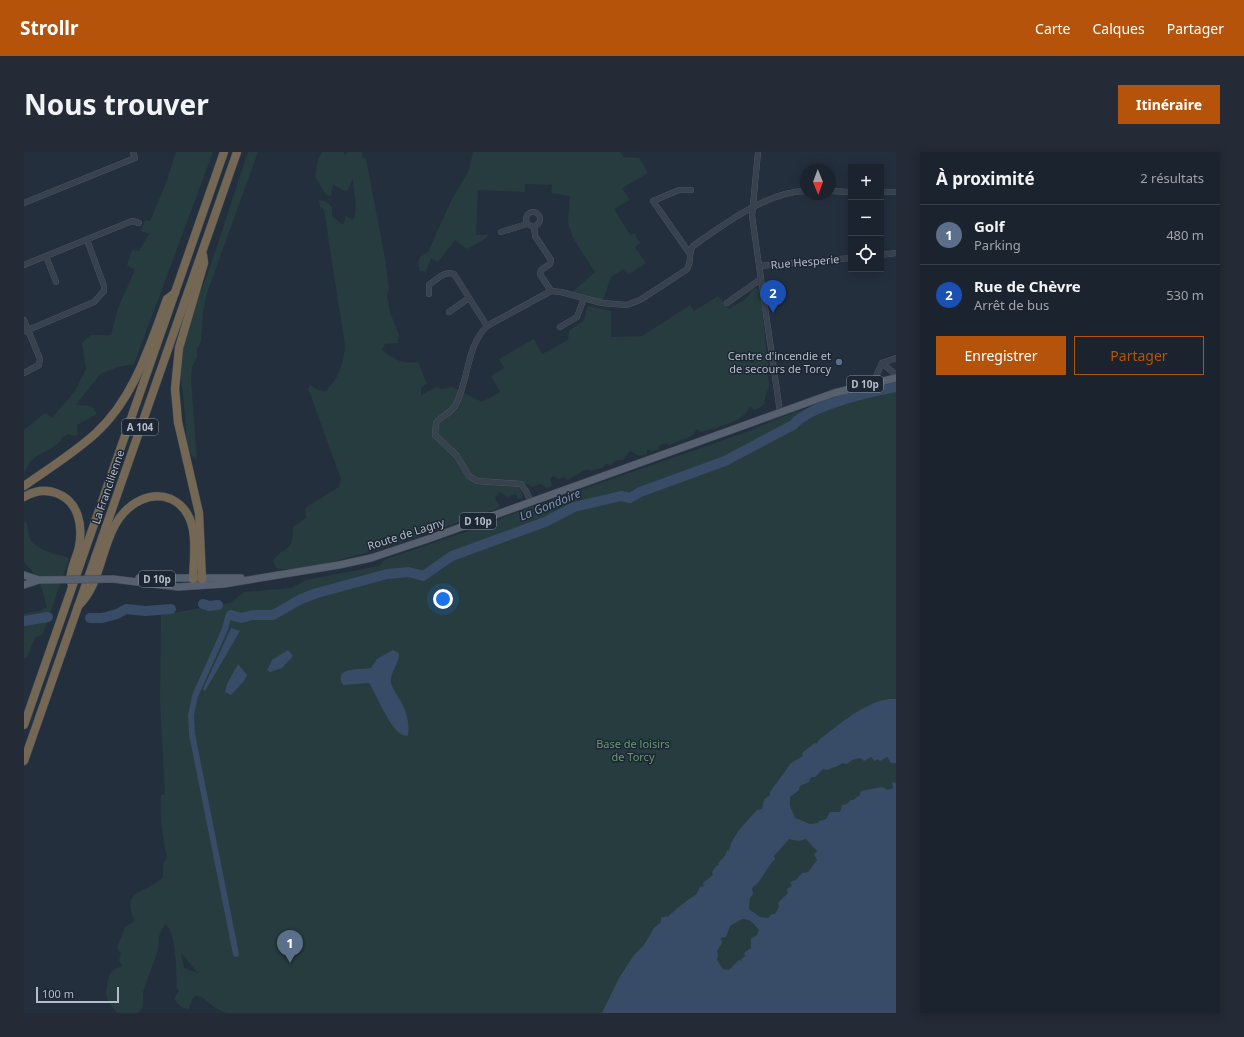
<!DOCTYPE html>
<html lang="fr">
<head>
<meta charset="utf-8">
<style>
  :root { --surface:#1b232e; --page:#242b36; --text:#f1f3f6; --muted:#a0a4aa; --line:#39404a; --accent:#b45309 }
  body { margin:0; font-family:"Noto Sans",sans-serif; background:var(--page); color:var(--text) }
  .controls { position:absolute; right:12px; top:12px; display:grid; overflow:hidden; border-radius:0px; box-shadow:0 2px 10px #0003 }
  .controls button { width:36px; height:36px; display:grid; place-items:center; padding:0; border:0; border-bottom:1px solid var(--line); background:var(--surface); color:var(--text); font:20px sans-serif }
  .compass { position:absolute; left:776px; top:12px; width:36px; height:36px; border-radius:50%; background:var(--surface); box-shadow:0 2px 10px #0003; rotate:179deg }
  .scale { position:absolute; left:12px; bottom:10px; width:83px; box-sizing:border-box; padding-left:4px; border:2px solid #b4bcc9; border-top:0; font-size:11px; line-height:14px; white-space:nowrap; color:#b4bcc9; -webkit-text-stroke:3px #1d2633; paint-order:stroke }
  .you { position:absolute; left:419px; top:447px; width:14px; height:14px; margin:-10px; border:3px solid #fff; border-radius:50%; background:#1a73e8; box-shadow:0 0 0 6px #1a73e833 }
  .badge { display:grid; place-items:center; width:26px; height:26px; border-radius:50%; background:var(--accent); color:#fff; font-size:13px; font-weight:700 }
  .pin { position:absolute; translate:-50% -33px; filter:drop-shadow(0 1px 2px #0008) }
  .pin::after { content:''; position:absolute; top:21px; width:14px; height:12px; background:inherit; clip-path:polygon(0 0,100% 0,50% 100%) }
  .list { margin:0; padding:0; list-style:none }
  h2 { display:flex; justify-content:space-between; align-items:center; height:52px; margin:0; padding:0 16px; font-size:17px }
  h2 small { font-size:13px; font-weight:400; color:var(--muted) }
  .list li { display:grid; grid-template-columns:26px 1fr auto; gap:12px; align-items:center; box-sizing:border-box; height:60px; padding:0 16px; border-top:1px solid var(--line) }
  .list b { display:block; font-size:15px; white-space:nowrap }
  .list p { margin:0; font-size:13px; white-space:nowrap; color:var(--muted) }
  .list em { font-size:13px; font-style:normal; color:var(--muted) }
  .actions { display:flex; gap:8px; padding:12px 16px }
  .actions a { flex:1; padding:9px 0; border:1px solid var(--accent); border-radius:0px; text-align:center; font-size:14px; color:var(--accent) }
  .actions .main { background:var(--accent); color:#fff }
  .icon { flex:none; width:22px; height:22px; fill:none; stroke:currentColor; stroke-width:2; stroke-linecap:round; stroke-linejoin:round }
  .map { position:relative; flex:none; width:872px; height:861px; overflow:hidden; border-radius:0px }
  header { display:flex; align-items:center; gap:24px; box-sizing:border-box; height:56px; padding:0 20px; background:var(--accent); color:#fff }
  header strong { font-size:19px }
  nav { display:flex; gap:22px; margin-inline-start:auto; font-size:14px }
  .intro { display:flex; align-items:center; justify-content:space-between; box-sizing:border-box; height:96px; padding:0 24px }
  h1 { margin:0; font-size:28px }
  .button { padding:10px 18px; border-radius:0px; background:var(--accent); color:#fff; font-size:14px; font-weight:700 }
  main { display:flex; gap:24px; padding:0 24px }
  aside { flex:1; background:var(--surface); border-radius:0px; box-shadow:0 2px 10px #0003 }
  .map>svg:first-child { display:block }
  .green { fill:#263c3f; fill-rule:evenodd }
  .water { fill:#394c67; fill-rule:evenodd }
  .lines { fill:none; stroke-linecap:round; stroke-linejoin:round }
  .canal { stroke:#394c67; stroke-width:6 }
  .river { stroke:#394c67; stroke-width:10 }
  .minor-casing { stroke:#565f6c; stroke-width:6 }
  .major-casing { stroke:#414a57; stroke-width:8 }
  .highway-casing { stroke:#434c59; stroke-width:9 }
  .minor { stroke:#38414e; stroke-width:5.5 }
  .major { stroke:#56606e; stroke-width:7 }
  .highway { stroke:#746855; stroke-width:8 }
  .major-bridge-casing { stroke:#414a57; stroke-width:8; stroke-linecap:butt }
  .major-bridge { stroke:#56606e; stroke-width:7 }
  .service-dot { fill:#5c6f8a; stroke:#1d2633; stroke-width:1.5 }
  .labels { text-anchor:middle; stroke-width:3; stroke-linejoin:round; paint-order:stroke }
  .shield { fill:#1d2633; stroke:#878f9c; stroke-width:1 }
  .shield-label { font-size:10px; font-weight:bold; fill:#b4bcc9 }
  .street-label { font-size:11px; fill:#b4bcc9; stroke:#1d2633 }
  .poi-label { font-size:11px; fill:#b4bcc9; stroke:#1d2633; text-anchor:end }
  .park-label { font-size:11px; fill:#6b9a76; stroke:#1d2633 }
  .water-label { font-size:12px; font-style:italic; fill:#7c92b1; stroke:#1d2633 }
</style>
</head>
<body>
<header>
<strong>Strollr</strong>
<nav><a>Carte</a><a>Calques</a><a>Partager</a></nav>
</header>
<div class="intro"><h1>Nous trouver</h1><a class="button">Itinéraire</a></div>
<main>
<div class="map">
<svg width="872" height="861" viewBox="0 0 872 861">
  <rect width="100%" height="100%" fill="#242f3e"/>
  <g class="green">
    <path d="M 152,0 L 189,0 L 110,212 L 94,215 L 76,222 L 52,253 L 68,254 L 73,262 L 53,273 L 54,282 L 51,284 L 44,282 C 38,285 37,289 33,292 C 18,304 8,301 0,322 L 0,278 L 21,261 L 28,266 L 51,239 L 62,217 L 58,191 L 67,183 L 87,183 L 94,156 L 111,118 L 103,113 L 108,98 L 115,99 L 125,82 L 117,79 L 121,68 L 126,69 L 142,31 Z"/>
    <path d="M 224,0 L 234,0 L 183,141 L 179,159 L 177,189 L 173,197 L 173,205 L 168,215 L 167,229 L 173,308 L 164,300 L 159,241 L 156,225 L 158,200 L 167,165 L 186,115 Z"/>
    <path d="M 298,0 L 319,0 L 321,3 L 324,0 L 338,0 L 338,5 L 342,7 L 361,106 L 365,137 L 363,144 L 366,160 L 375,183 L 374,191 L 361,192 L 358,198 C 371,208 378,212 394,210 L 403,232 L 397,235 L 397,243 L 412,235 L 418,237 L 428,235 L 458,250 L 476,240 L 467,224 L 480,216 L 475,207 L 510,187 L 518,202 L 544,188 L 545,179 L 560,168 L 564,154 L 587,159 L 587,185 L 618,184 L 666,153 L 670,159 L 694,144 L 705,157 L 722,147 L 728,138 L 732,136 L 736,139 L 744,213 L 742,220 C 750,240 740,236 741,251 L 736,256 L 730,258 L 726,254 C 720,271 692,275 677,280 L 673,277 L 668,284 L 645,293 L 640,291 L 635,294 L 635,297 L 628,299 L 623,297 L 623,302 L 615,304 L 606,299 L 599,308 L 593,308 L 587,313 L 582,312 L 578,316 L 567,319 L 563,317 L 543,328 L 541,325 L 534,327 L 529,324 L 526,327 L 528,334 L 523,336 L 516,332 L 508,335 L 503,332 L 495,335 L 498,340 L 498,346 L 494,347 L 492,342 L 483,345 L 476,340 L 471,346 L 476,355 L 472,357 C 420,375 369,395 315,408 C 295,413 273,420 252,416 L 249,409 C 261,392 269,402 269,375 L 282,366 L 281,356 L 315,335 L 317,327 L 284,236 L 287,233 L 294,238 L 302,239 C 315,225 319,214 321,194 L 300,58 L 296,55 L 295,48 L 303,50 L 308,55 L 308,64 L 319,73 L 322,64 L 329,68 C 335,55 329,41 329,26 L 324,38 L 320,39 L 309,32 L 307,44 L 302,43 L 291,25 L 294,8 Z"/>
    <path d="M 449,0 L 596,0 L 599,5 L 615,6 L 624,21 L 598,36 L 606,48 L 590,57 L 606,83 L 610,81 L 616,91 L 611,95 L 622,111 L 604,123 L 599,117 L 587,125 L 578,151 L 546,142 L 571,120 L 549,86 L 544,71 L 546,44 L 527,41 L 528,33 L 501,32 L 501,40 L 454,38 L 452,83 L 464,83 L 461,87 L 443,97 L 431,88 L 414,110 L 407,106 L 402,120 L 396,119 L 394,111 L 396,105 L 404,100 L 427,49 L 445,18 Z"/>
    <path d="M 872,232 L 872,861 L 202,861 L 190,855 L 178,845 L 171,844 L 168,847 L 165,857 C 158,857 154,852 150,847 L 155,838 L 153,837 C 152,823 153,779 141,772 L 135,784 L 134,798 L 119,840 L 119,854 L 116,859 L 113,861 L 94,861 L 90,858 L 83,846 L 82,840 L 85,824 L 89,818 L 98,814 L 95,808 L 97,802 L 93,796 L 101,775 L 109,770 L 110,767 C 95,737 127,740 139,725 L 139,712 L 143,706 C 143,700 140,696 140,690 C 137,674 136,657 137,642 L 141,643 L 136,549 L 137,463 L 206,451 L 220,440 L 267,436 L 282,428 L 355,414 L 360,408 L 476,368 L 480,365 L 728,278 C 774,256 822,244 872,232 ZM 157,801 L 174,821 L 160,816 Z"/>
    <path d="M 0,370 L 3,371 C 4,376 4,382 6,387 C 9,394 26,401 33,403 C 38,404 41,403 45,407 L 19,482 L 11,486 L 3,505 L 0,506 L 0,462 L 15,459 L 23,455 L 15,427 L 0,410 Z"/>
  </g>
  <g class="water">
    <path d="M 207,476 L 216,479 L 181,539 L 179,537 Z"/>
    <path d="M 264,498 L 269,504 L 258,516 L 246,520 L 243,518 L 248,508 Z"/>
    <path d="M 369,498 L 375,501 C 376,511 365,521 367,531 C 368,536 373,543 376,548 C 382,557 386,572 384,583 L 383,584 C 368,584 353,543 345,531 L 319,533 C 308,514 339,518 347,516 L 353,507 Z"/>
    <path d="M 214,512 L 223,523 L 220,529 L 207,543 L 201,540 L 203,532 Z"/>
    <path d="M 865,547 L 872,547 L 872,611 L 867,611 L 863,605 L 856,609 L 854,607 L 851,609 L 847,605 L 840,609 L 836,606 L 828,608 L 823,612 L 818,611 C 815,615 808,615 803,618 L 799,617 L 791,625 L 787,625 L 785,630 L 776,634 L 775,638 L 766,645 L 766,654 L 771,666 L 786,672 L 794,671 L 795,669 L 802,667 L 806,660 L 816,660 L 818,653 L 823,652 L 827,648 L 829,648 L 836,643 L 837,639 L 858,635 L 864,638 L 869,636 L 868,630 L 872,631 L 872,861 L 578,861 L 595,826 L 610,803 L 620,793 L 630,776 L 637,770 L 637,766 L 642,764 L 644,765 C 647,761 669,743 672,743 L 676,735 L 680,734 L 679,731 L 689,723 L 688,720 L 692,714 L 695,713 L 694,711 L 701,704 L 703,698 L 705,699 L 707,691 L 715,678 L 733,658 L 738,657 C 740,650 738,648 746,643 L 746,640 L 767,611 L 779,604 L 778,601 L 791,591 L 793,592 C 794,587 799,585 804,581 C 821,567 844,550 865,547 ZM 765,687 L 775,689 L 782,687 L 793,699 L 790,703 L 793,708 L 784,720 L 778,721 L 772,728 L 766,730 L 768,734 L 763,737 L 764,741 L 754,751 L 755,755 L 751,762 L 748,762 L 744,766 L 736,765 L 725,757 L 726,746 L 729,742 L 728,736 C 738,729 742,716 751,707 L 750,704 ZM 718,767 C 726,766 731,773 735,778 L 733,783 L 727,787 L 727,796 L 720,801 L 721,804 L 717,807 L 718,809 L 715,808 L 705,818 L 699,817 L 693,808 L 694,803 L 693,799 L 698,791 L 697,786 L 702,785 L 706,774 Z"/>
  </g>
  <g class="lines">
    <path class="canal" d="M 207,463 L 204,465 L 201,477 L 171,544 L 167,563 L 168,582 L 212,802"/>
    <g class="river">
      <path d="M 179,452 L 185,454 L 194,453"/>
      <path d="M 207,463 L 217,466 L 229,463 L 249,463 L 277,447 L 293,441 L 363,422 L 385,420 L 399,424 L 428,404 L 521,370 L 550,355 L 597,344 L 606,346 L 616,340 L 701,309 L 769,273 C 786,253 846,240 872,235"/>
      <path d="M 66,466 L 78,466 L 93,462 L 102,457 L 121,459 L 147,457"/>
      <path d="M 0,469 L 24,465"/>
    </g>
    <defs>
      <g id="minor">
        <path d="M 734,0 L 728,64 L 756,260"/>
        <path d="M 806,39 L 827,40"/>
        <path d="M 857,40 L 872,40"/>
        <path d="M 0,51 L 111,6 L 109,0"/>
        <circle cx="509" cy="67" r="7"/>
        <path d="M 510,74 L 511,84 L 527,108 L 526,112 L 517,118 L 516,122 L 527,139"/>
        <path d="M 477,80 L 503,72"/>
        <path d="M 666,102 L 629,49 L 655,38 L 667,38"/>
        <path d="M 857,103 L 872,101"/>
        <path d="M 22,104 L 32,130"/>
        <path d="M 0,113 L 108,69 L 115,71"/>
        <path d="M 735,114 L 827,106"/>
        <path d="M 405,142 L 405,133 C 413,127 420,119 430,122 L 463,174"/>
        <path d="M 703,151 L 737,127"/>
        <path d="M 425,160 L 445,146"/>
        <path d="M 0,168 L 4,178 L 0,179"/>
        <path d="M 536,175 L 553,165 L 560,146"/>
        <path d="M 858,211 L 872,223"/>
        <path d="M 0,221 L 15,213 L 16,207 L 4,178 L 70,150 L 80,139 L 80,134 L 63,88"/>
        <path d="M 849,231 L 858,211 L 872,206"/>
        <path d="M 507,350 L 502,339 L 497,332 L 453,329 L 445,324 L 433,304 L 411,283 L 412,271 C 417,264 428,261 432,252 C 445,227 442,195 463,174 L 527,139 L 537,140 L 578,151 L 603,153 L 616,148 L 662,118 C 669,111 663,102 669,94 C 699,73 744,39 782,39"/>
      </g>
      <g id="major">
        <path d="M 0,423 L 15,428"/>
        <path d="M 115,426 L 217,426"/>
        <path d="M 89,427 L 154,435 L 200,432 L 315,413 L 347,406 L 404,387 L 810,241 L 872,226"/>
        <path d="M 0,433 L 15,428"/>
      </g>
      <g id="highway">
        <path d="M 0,334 C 24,317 50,301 72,281 C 110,246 125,195 143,147 L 151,141"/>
        <path d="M 0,345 C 10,339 21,337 32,341 C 55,349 59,374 55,395 C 53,404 48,413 47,422 C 46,425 47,430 48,434"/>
        <path d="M 178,427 L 175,361 L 154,270 L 151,237 L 155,196 L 180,111 L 179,103"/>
        <path d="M 54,454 C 84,427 74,368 117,348 C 126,344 137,343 147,347 C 177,361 170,400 169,427"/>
        <path d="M 0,573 L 200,0"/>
        <path d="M 0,609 L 213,0"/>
      </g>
    </defs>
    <use href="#minor" class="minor-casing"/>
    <use href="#major" class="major-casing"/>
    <use href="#highway" class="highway-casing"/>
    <use href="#minor" class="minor"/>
    <use href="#major" class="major"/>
    <use href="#highway" class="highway"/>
    <defs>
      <path id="major-bridge" d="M 15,428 L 89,427"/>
    </defs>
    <use href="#major-bridge" class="major-bridge-casing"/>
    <use href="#major-bridge" class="major-bridge"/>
  </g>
  <circle class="service-dot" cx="815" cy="210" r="4"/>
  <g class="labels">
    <g class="shield">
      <rect x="823" y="224" width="36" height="16" rx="3"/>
      <rect x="98" y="267" width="36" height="16" rx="3"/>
      <rect x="436" y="361" width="36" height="16" rx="3"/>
      <rect x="115" y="419" width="36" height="16" rx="3"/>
    </g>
    <g class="shield-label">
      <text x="841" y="236">D 10p</text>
      <text x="116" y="279">A 104</text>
      <text x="454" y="373">D 10p</text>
      <text x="133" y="431">D 10p</text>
    </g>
    <g class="street-label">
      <text transform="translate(781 110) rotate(-5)" y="4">Rue Hesperie</text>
      <text transform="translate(84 335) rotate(-71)" y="4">La Francilienne</text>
      <text transform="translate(382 382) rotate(-18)" y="4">Route de Lagny</text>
    </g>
    <g class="poi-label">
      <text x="807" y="208">Centre d'incendie et<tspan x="807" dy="13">de secours de Torcy</tspan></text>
    </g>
    <g class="park-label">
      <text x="609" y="596">Base de loisirs<tspan x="609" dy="13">de Torcy</tspan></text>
    </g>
    <g class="water-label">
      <text transform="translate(526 353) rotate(-22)" y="4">La Gondoire</text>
    </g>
  </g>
</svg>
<div class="controls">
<button>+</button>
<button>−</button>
<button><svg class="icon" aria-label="locate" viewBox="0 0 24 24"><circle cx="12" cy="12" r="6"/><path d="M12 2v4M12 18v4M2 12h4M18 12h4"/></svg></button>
</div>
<svg class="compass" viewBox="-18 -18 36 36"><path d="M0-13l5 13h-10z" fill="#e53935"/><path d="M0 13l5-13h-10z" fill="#a0a4aa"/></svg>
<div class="scale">100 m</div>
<div class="you"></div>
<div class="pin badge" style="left:266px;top:811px;background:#5c6f8a">1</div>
<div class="pin badge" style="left:749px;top:161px;background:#1a4fb4">2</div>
</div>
<aside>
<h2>À proximité<small>2 résultats</small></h2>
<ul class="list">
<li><span class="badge" style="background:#5c6f8a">1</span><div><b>Golf</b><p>Parking</p></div><em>480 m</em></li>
<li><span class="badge" style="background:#1a4fb4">2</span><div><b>Rue de Chèvre</b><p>Arrêt de bus</p></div><em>530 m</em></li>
</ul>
<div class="actions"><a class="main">Enregistrer</a><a>Partager</a></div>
</aside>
</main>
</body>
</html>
